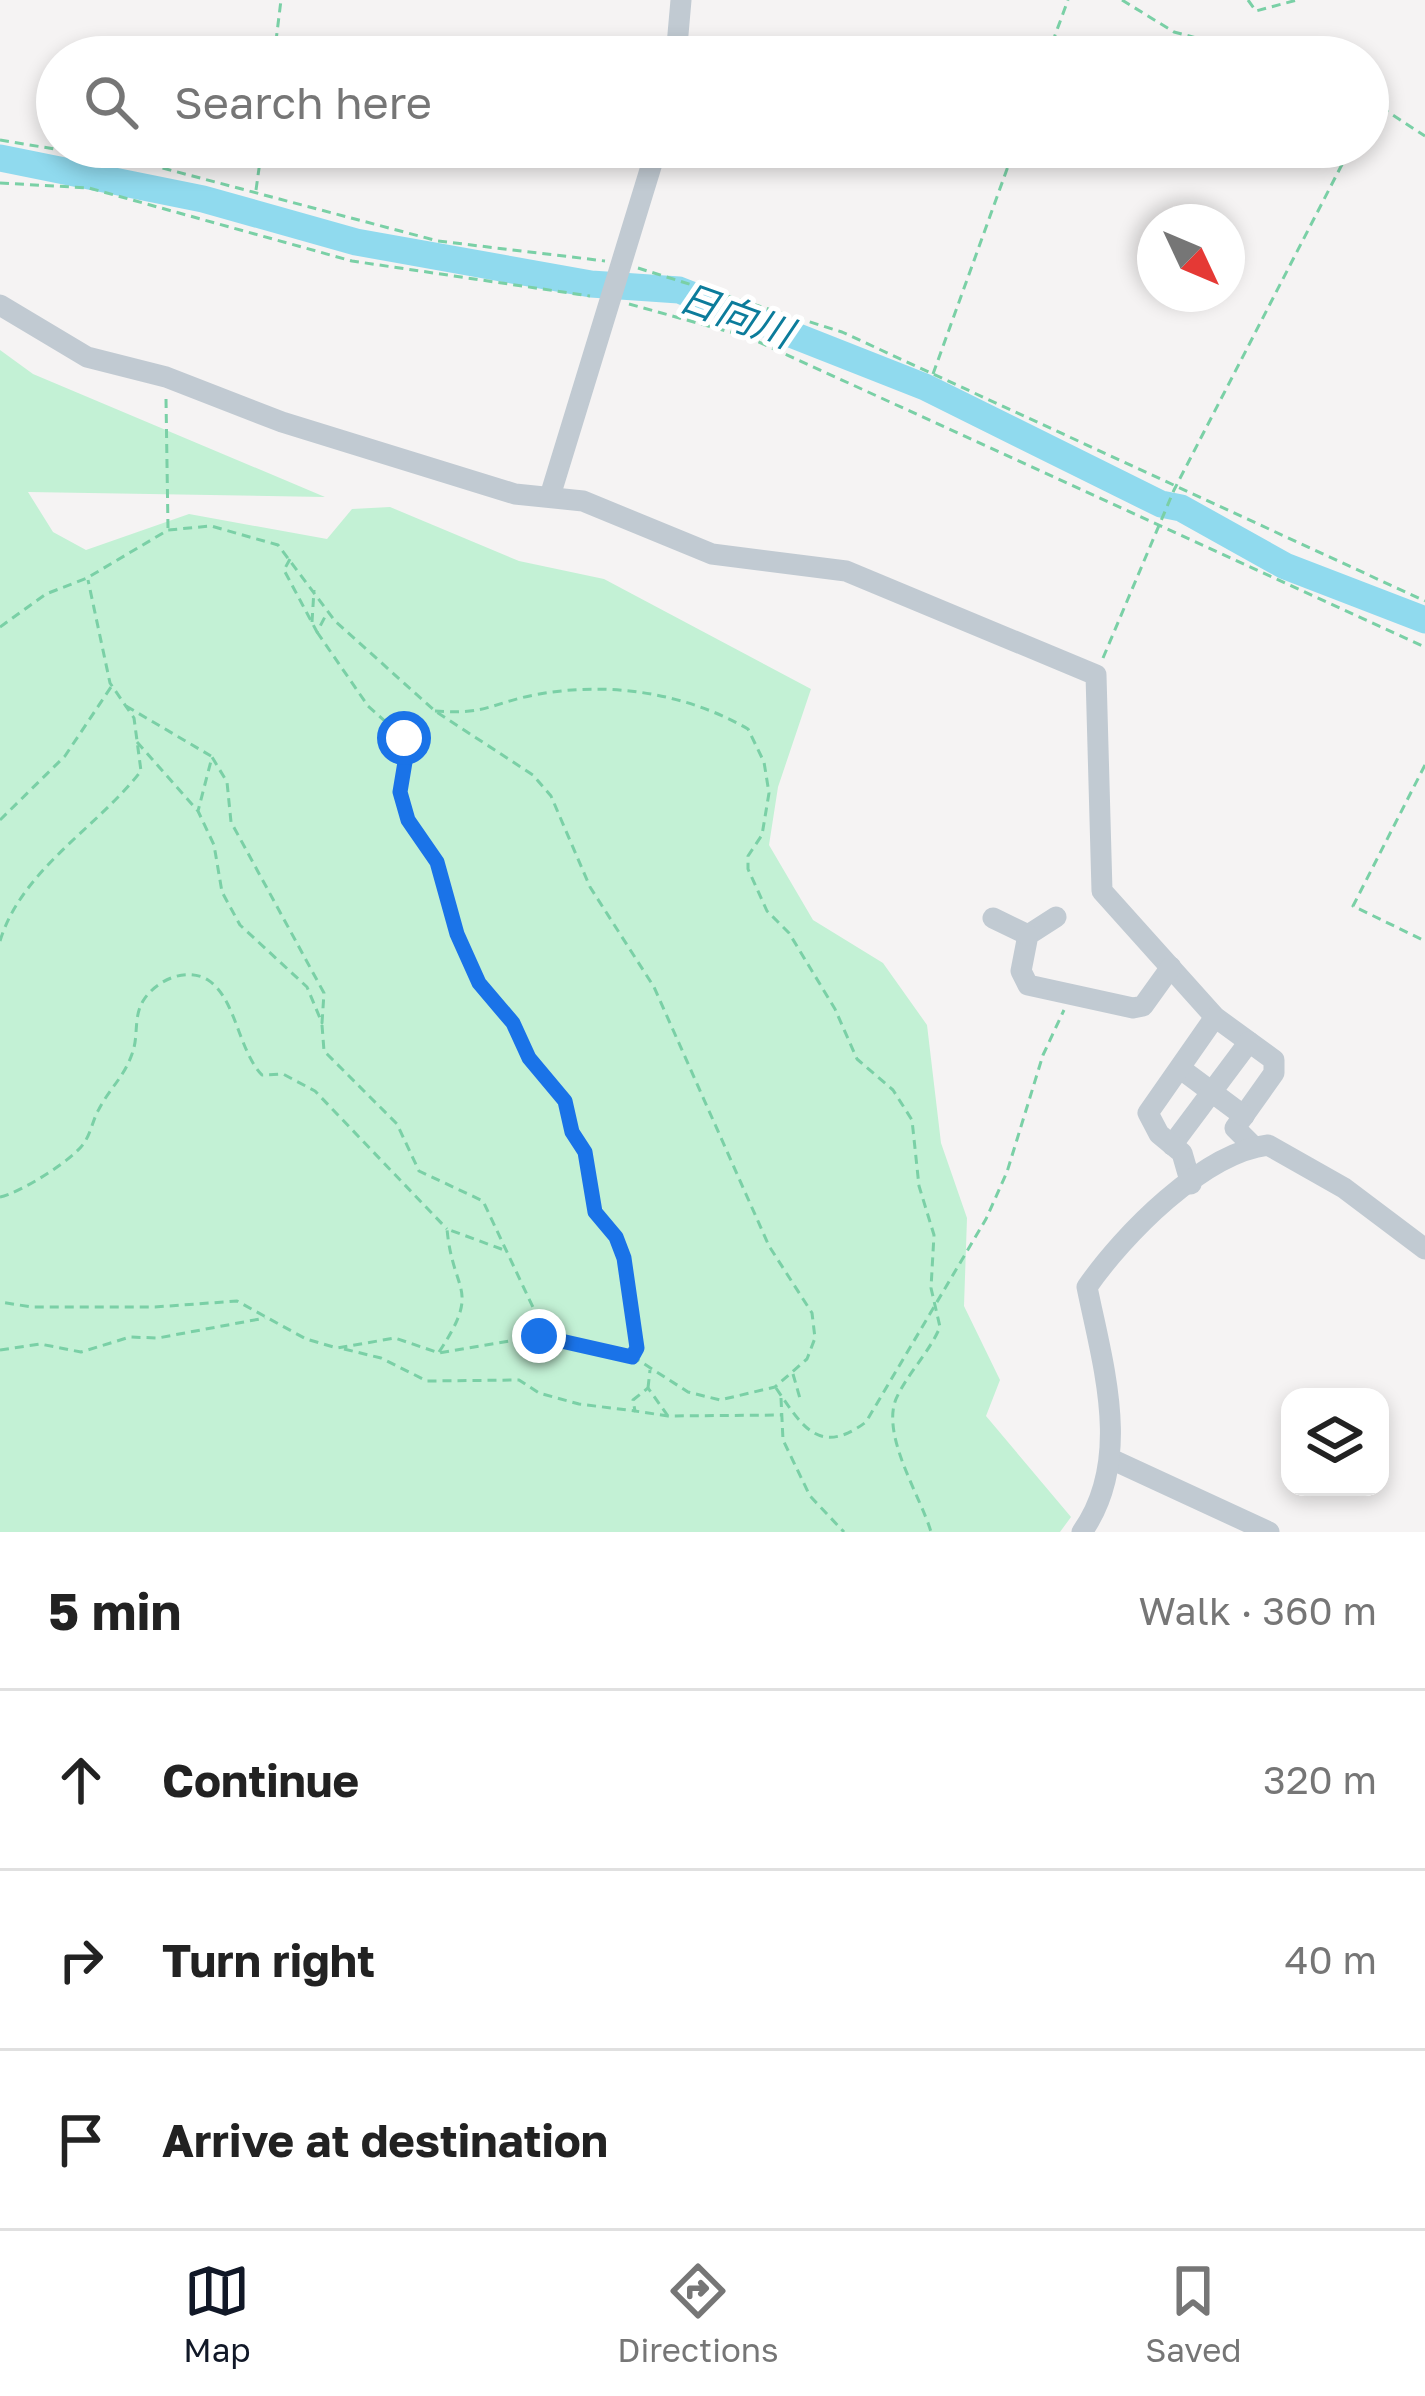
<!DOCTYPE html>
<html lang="en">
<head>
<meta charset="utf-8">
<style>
  :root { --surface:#fff; --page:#f2f2f2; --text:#222; --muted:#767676; --line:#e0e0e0; --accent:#111827 }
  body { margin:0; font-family:"Golos Text","Noto Sans JP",sans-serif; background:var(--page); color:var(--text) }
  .controls { position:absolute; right:36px; bottom:36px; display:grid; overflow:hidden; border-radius:24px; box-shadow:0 6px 18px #0003 }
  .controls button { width:108px; height:108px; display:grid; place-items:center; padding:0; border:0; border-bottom:3px solid var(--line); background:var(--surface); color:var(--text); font:60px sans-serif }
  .compass { position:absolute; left:1137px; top:204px; width:108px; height:108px; border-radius:50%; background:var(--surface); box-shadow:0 6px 18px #0003; rotate:134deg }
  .stop { position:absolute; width:36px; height:36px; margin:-27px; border:9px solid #1a73e8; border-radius:50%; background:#fff }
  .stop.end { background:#1a73e8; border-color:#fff; box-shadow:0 3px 12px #0008 }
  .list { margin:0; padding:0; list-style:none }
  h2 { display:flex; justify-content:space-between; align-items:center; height:156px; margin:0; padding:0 48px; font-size:51px }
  h2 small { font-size:39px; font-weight:400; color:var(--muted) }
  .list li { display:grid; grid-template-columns:78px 1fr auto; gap:36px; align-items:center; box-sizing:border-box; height:180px; padding:0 48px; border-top:3px solid var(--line) }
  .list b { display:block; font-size:45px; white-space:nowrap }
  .list em { font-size:39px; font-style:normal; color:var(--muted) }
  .icon { flex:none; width:66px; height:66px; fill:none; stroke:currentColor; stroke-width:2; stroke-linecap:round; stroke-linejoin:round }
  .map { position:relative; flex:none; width:1425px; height:1532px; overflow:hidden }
  .search { position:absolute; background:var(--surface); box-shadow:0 6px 18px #0003; left:36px; right:36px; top:36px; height:132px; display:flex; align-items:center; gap:30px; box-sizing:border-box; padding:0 42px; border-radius:66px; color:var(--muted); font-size:45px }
  .sheet { height:696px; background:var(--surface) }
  nav { display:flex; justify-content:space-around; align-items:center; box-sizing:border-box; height:168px; border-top:3px solid var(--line); background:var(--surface); font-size:33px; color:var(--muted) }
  nav a { display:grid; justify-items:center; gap:6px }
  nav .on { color:var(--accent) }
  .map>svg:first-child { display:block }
  .green { fill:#c3f1d5 }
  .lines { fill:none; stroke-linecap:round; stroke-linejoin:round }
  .river { stroke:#90daee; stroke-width:27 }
  .path { stroke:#7ad0a6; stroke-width:3; stroke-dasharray:9 6; stroke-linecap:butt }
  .minor { stroke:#c1cad2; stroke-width:21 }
  .route { stroke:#1a73e8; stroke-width:15 }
  .labels { text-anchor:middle; stroke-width:10; stroke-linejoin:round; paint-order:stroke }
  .water-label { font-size:39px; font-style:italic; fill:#0c7c9b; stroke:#fff }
</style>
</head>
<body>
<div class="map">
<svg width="1425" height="1532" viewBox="0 0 1425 1532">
  <rect width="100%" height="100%" fill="#f5f3f3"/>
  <path class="green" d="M 0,350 L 33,374 L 325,497 L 28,492 L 53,532 L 86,550 L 189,514 L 327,539 L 352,509 L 390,507 L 519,561 L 604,579 L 811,689 L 778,787 L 769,845 L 813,920 L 883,963 L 927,1025 L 941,1143 L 967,1218 L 964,1306 L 1000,1380 L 986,1416 L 1071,1517 L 1060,1532 L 0,1532 Z"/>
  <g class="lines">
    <path class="river" d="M 0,158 L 203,199 L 356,242 L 591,284 L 679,290 L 925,387 L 1161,504 L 1181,508 L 1285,566 L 1425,620"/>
    <g class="path">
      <path d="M 1122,0 L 1174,32 L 1269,57"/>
      <path d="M 1248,0 L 1256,11 L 1297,0"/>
      <path d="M 274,57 L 281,0"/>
      <path d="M 1047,57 L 1068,0"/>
      <path d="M 1368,99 L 1425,136"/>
      <path d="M 1368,115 L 1375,102"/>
      <path d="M 0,140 L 151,165 L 438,241 L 605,261"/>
      <path d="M 0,183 L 89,188 L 352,261 L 590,296"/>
      <path d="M 256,190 L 262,147"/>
      <path d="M 638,268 L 842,332 L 1425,601"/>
      <path d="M 629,304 L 748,337 L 1425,647"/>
      <path d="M 933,374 L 1015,147"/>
      <path d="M 166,399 L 168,528"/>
      <path d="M 290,559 L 284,570 L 317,632 L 327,613"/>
      <path d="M 312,622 L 314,590"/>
      <path d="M 0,627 L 46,594 L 87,578 L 168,530 L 211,526 L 278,545 L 335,621 L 435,711 L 533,775 L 551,796 L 590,887 L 654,987 L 769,1246 L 812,1313 L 815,1338 L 807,1359 L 775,1387 L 720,1400 L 688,1392 L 635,1358 L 539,1336 L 439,1353 L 395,1338 L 337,1348 L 306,1339 L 237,1301 L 155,1307 L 32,1307 L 0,1302"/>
      <path d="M 317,632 L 368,706 L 404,738 L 407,750 L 400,792 L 408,820 L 437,862 L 457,934 L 479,983 L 513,1023 L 529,1058 L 565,1101 L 572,1132 L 585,1152 L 595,1212 L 616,1237 L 624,1258 L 634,1354"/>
      <path d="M 1103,658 L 1174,490 L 1351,147"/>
      <path d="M 126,706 L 211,756"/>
      <path d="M 435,711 C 486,715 489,704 534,695 C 606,681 684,692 748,729 L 764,762 L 769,793 L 762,835 L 748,856 L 748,869 L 767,911 L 789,933 L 835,1009 L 857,1059 L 893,1090 L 912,1120 L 919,1186 L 934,1235 L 931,1288 L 940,1327 C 929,1353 907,1374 896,1399 C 881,1436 921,1497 931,1532"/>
      <path d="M 137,742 L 198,811 L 214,845 L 222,892 L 240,925 L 307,987 L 322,1023 L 324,993 L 231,822 L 227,782 L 212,757 L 198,811"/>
      <path d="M 1425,765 L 1353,906 L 1425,941"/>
      <path d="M 0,820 L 65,756 L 111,687"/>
      <path d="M 0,941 C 22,869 97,828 141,771 L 134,718 L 110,683 L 88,580"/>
      <path d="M 322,1025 L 324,1051 L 397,1124 L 419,1171 L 483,1201 L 538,1318 L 539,1334"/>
      <path d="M 0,1197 C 20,1193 73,1160 84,1143 C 91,1133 93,1119 99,1109 C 110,1088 124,1077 132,1054 C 139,1036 133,1018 143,1001 C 155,981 186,966 208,980 C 236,998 238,1050 262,1075 L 283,1074 L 315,1091 L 447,1229"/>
      <path d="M 344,1349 L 381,1358 L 427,1381 L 519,1380 L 539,1393 L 579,1404 L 635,1411"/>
      <path d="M 0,1350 L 40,1344 L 81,1352 L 130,1337 L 158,1338 L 265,1318"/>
      <path d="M 439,1352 C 482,1287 453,1295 447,1229 L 504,1250"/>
      <path d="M 793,1374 L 801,1402"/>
      <path d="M 648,1388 L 650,1370"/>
      <path d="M 776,1388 C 802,1426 819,1457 866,1422 L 986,1219 L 1007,1172 L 1043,1055 L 1064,1010"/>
      <path d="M 781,1398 L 783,1440 L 810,1496 L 844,1532"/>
      <path d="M 668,1416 L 648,1388 L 633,1400 L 635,1411 L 668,1416 L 782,1415"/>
    </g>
    <g class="minor">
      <path d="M 676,57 L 681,0"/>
      <path d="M 0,305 L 87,357 L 166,377 L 282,422 L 515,494 L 583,501 L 712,554 L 846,571 L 1096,675 L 1102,891 L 1215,1017 L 1274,1060 L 1274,1073 L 1235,1128 L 1254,1147"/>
      <path d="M 550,496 L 657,147"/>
      <path d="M 1056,917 L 1028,935 L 1021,971 L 1028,985 L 1133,1008 L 1143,1006 L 1171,967"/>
      <path d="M 993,918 L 1028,935"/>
      <path d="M 1181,1069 L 1244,1116"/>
      <path d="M 1172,1145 L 1249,1042"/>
      <path d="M 1191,1184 L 1182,1153 L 1159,1134 L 1148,1113 L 1215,1017"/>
      <path d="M 1111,1459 L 1269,1532"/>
      <path d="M 1082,1532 C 1133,1460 1103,1366 1087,1287 C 1123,1235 1203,1153 1268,1145 L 1344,1188 L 1425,1249"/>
    </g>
  </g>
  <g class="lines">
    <path class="route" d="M 404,738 L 407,750 L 400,792 L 408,820 L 437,862 L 457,934 L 479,983 L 513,1023 L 529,1058 L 565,1101 L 572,1132 L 585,1152 L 595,1212 L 616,1237 L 624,1258 L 637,1348 L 632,1357 L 539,1336"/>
  </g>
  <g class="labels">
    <g class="water-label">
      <text transform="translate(736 315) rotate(20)" y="14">日向川</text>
    </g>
  </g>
</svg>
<div class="controls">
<button><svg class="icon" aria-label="layers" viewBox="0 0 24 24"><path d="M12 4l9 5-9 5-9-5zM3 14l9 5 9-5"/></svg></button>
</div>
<svg class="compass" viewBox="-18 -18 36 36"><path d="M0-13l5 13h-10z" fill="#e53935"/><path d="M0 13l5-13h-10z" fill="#767676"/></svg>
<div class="stop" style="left:404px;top:738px"></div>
<div class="stop end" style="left:539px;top:1336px"></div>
<div class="search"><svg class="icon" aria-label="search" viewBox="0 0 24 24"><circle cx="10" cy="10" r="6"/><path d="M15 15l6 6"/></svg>Search here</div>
</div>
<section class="sheet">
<h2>5 min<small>Walk · 360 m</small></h2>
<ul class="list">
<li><svg class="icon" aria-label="ahead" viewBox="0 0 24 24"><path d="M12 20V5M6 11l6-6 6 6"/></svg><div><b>Continue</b></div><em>320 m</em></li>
<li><svg class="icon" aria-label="right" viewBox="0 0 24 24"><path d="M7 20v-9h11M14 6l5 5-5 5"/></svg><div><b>Turn right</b></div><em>40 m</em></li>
<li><svg class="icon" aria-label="arrive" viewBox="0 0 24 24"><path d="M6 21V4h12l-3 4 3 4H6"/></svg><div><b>Arrive at destination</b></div></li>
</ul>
</section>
<nav>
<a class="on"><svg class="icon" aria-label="map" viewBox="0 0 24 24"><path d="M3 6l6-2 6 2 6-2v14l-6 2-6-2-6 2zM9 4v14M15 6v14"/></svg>Map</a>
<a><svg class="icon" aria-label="directions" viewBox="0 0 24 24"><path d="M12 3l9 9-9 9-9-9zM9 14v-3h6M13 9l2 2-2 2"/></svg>Directions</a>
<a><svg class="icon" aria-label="saved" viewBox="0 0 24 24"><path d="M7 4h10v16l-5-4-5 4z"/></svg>Saved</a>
</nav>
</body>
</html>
